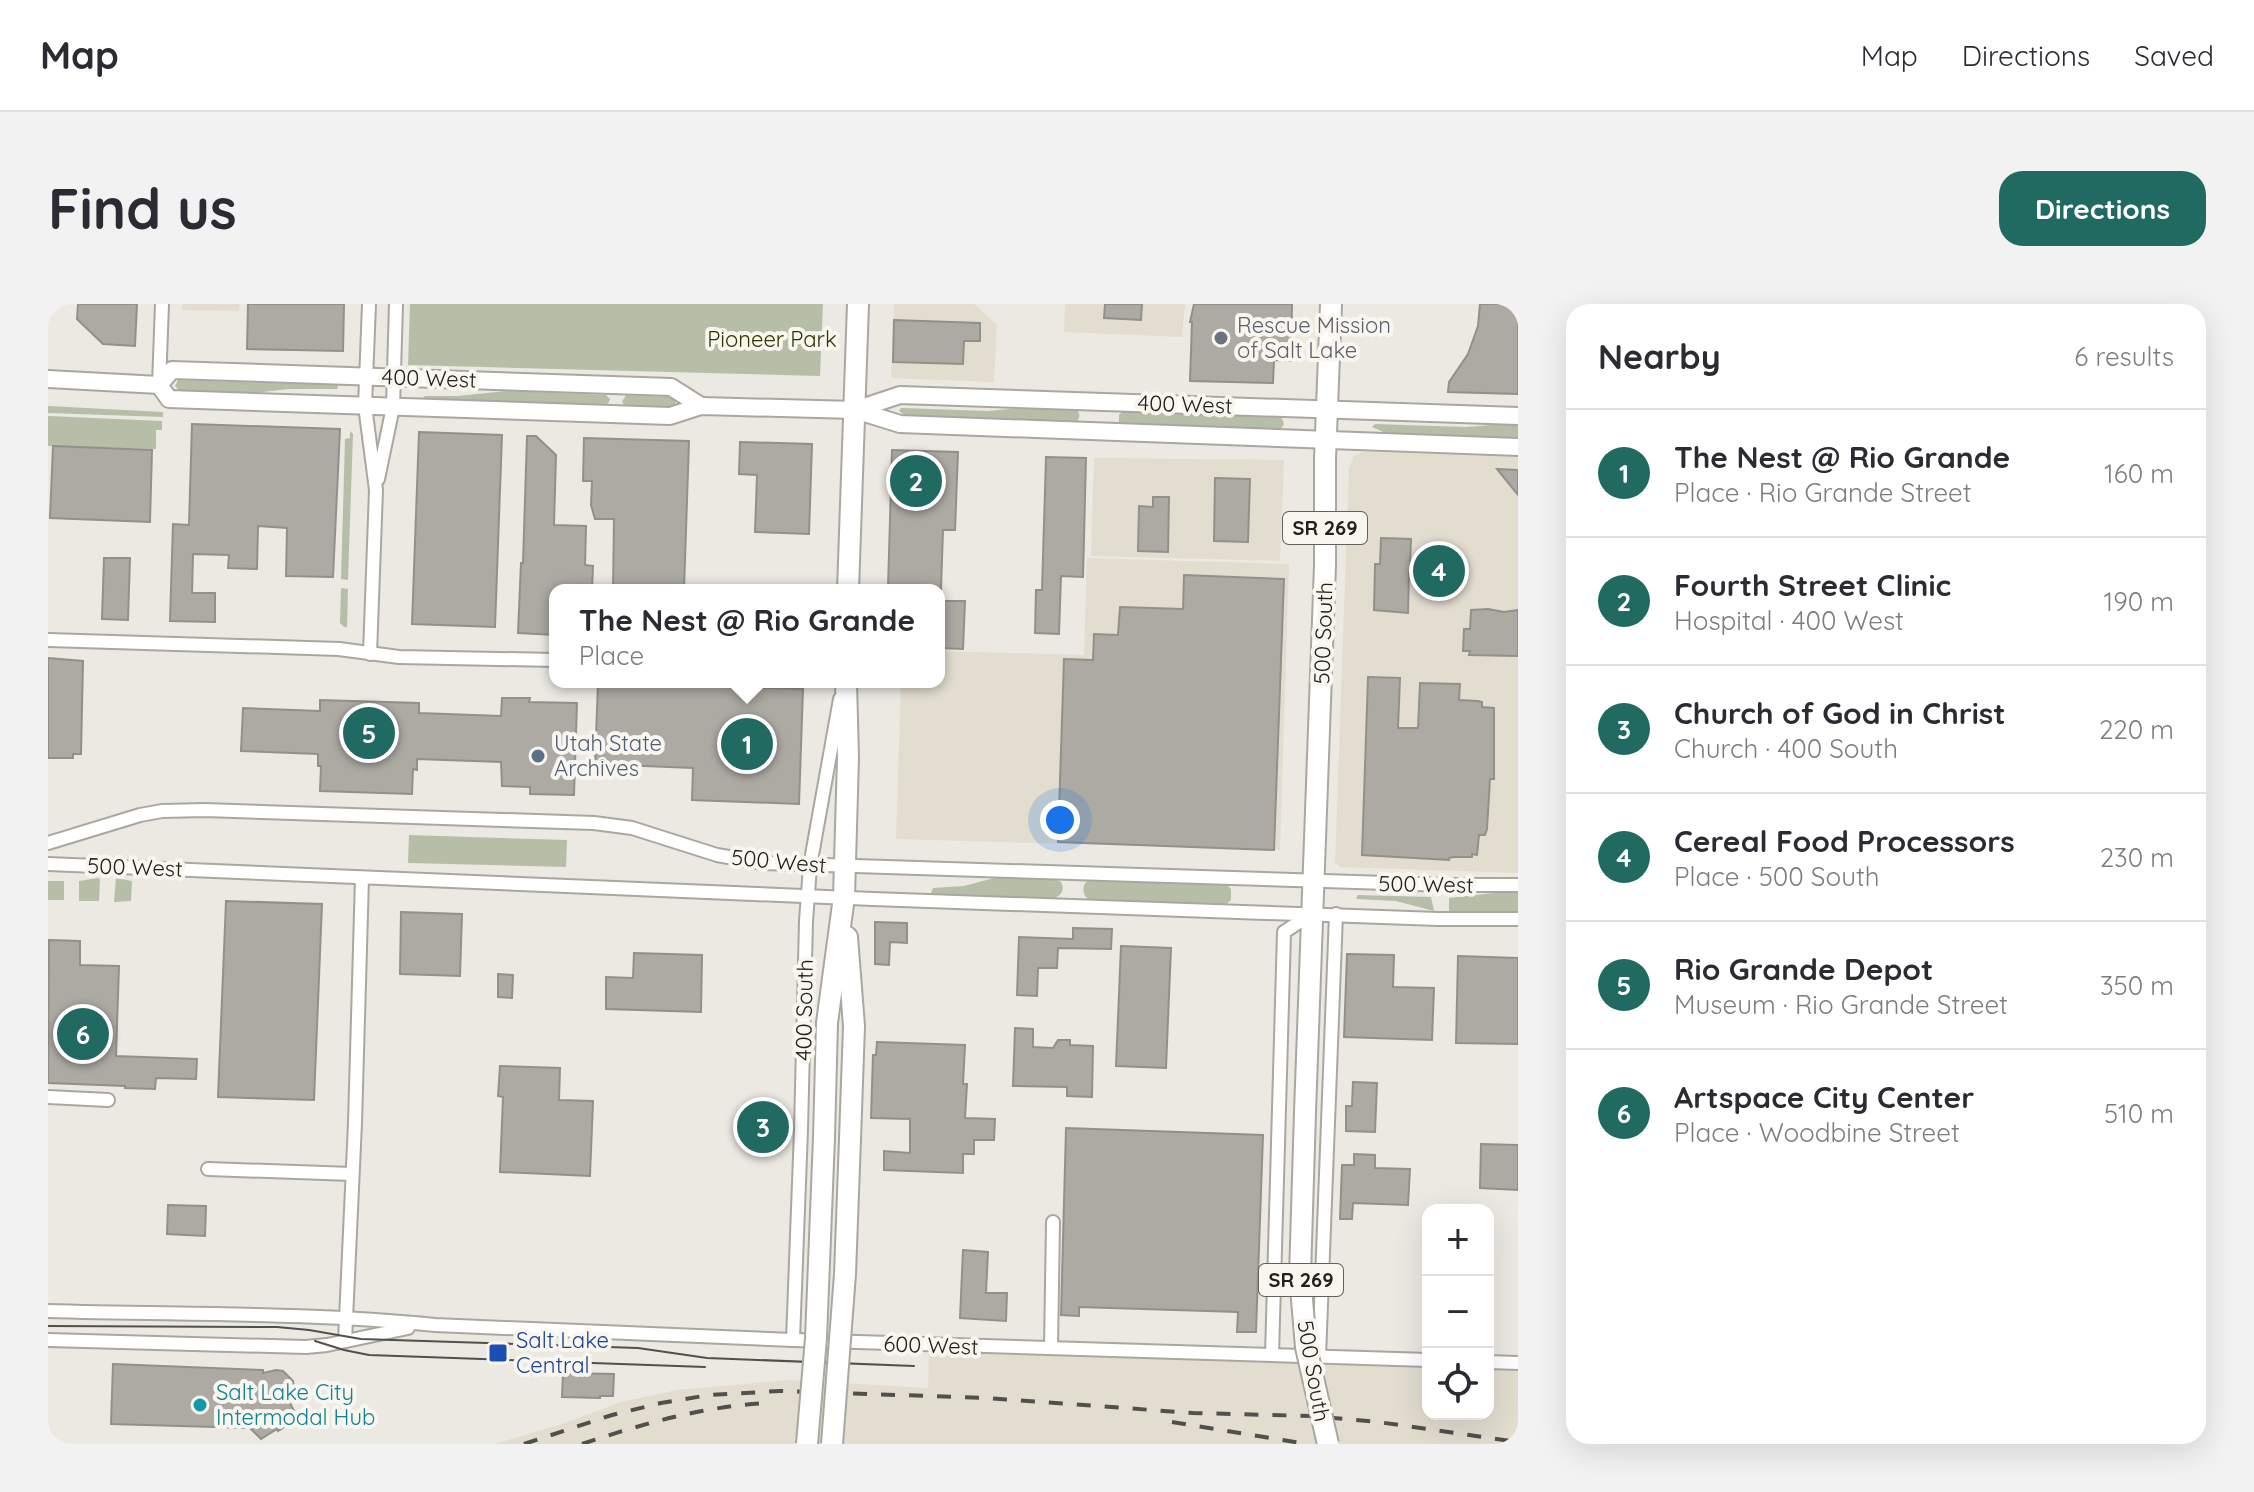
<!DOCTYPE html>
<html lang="en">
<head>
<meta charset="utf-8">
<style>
  :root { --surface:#fff; --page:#f2f2f3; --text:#2b2b33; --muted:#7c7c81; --line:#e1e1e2; --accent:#216a61 }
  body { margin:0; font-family:Quicksand,sans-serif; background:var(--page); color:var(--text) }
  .controls { position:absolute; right:24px; bottom:24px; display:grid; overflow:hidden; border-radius:16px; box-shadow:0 8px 32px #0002 }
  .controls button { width:72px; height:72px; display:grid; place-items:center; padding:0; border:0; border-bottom:2px solid var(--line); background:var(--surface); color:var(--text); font:40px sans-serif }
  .you { position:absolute; left:1012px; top:516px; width:28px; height:28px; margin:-20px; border:6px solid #fff; border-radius:50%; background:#1a73e8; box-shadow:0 0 0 12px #1a73e833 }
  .badge { display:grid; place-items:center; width:52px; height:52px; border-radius:50%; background:var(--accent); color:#fff; font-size:26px; font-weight:700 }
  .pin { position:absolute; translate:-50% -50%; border:4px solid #fff; box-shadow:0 2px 8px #0006 }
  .popup { position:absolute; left:501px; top:280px; width:396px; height:104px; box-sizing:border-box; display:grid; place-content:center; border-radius:16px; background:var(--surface); filter:drop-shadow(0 2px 6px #0005); font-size:26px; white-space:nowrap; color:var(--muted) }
  .popup b { font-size:30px; color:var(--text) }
  .popup::after { content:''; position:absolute; left:50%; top:100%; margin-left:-16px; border:16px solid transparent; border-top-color:var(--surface) }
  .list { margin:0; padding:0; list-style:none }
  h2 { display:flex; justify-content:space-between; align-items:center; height:104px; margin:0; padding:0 32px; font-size:34px }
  h2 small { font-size:26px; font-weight:400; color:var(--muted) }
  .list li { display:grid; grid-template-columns:52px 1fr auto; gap:24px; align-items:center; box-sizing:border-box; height:128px; padding:0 32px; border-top:2px solid var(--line) }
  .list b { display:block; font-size:30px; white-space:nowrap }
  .list p { margin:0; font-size:26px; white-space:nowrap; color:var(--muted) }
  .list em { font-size:26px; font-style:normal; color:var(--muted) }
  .icon { flex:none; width:44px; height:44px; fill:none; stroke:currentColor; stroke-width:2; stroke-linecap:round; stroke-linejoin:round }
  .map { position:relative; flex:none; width:1470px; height:1140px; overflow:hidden; border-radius:24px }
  header { display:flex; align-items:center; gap:48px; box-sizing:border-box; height:112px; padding:0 40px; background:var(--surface); border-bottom:2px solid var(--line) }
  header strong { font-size:38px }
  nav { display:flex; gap:44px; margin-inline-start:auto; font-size:28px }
  .intro { display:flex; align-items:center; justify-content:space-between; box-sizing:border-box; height:192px; padding:0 48px }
  h1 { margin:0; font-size:56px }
  .button { padding:20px 36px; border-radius:24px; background:var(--accent); color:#fff; font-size:28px; font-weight:700 }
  main { display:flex; gap:48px; padding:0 48px }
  aside { flex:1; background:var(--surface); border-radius:24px; box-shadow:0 8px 32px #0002 }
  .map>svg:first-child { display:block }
  .built { fill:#e2ddcf }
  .green { fill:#b7bea8 }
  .building { fill:#acaaa3; stroke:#92908a; stroke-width:2 }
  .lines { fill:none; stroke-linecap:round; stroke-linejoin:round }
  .minor-casing { stroke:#a9a7a0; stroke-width:16 }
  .tertiary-casing { stroke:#a9a7a0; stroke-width:20 }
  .primary-casing { stroke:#a9a7a0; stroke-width:24 }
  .minor { stroke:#fff; stroke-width:12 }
  .tertiary { stroke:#fff; stroke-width:16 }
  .primary { stroke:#fff; stroke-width:20 }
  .tram { stroke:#51504c; stroke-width:2 }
  .rail { stroke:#51504c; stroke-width:4; stroke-dasharray:14 14; stroke-linecap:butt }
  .primary-bridge-casing { stroke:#a9a7a0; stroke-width:24; stroke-linecap:butt }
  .primary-bridge { stroke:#fff; stroke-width:20 }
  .worship-dot { fill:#6b7280; stroke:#f9f6ef; stroke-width:3 }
  .service-dot { fill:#5c6f8a; stroke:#f9f6ef; stroke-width:3 }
  .transit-dot { fill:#1a4fb4; stroke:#f9f6ef; stroke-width:3 }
  .culture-dot { fill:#0f9aa8; stroke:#f9f6ef; stroke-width:3 }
  .labels { text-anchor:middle; stroke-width:8; stroke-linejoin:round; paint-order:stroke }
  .shield { fill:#f9f6ef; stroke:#61605c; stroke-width:2 }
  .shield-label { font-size:20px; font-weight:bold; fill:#20201d }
  .worship-label { font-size:22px; fill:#5b616d; stroke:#f9f6ef; text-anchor:start }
  .park-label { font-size:22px; fill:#2d3801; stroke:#f9f6ef }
  .street-label { font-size:22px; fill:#20201d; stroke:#f9f6ef }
  .service-label { font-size:22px; fill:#4e5e75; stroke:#f9f6ef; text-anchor:start }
  .transit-label { font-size:22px; fill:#164399; stroke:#f9f6ef; text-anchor:start }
  .culture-label { font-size:22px; fill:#0d838f; stroke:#f9f6ef; text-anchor:start }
</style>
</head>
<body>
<header>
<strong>Map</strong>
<nav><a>Map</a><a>Directions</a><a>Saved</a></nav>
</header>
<div class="intro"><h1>Find us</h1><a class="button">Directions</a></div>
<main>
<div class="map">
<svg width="1470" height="1140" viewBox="0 0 1470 1140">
  <rect width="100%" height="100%" fill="#ebe9e2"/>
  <g class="built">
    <path d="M 134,0 L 192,0 L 191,7 L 134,6 Z"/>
    <path d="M 846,0 L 926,0 L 949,21 L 946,78 L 843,74 Z"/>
    <path d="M 1017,0 L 1137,0 L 1134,33 L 1016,28 Z"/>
    <path d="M 1316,148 L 1470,153 L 1470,569 L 1293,563 L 1287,559 L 1301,164 L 1306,152 Z"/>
    <path d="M 1046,154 L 1236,156 L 1232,257 L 1043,252 Z"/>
    <path d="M 1039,254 L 1241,260 L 1232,546 L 848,535 L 853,378 L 891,378 L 891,347 L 1036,351 Z"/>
    <path d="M 881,1048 L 1380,1063 L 1380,1110 L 1440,1110 L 1440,1065 L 1470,1067 L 1470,1140 L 447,1140 L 520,1118 L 573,1098 L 629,1086 L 742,1076 L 880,1084 Z"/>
  </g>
  <g class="green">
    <path d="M 362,0 L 775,0 L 772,72 L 360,61 Z"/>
    <path d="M 130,76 L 289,81 L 290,83 L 289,85 L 241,85 L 198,90 L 132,87 L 127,82 Z"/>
    <path d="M 459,87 L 558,91 L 562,95 L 561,98 L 557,102 L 377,96 L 375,94 L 377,92 L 409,92 Z"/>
    <path d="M 578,91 L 623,93 L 628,97 L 627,101 L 621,104 L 578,103 L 574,98 Z"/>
    <path d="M 0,102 L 115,108 L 115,113 L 0,109 Z"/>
    <path d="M 993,102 L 1028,104 C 1033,110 1032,115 1027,120 L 859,113 L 851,107 L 853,104 L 940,107 Z"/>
    <path d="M 1077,105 L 1229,110 L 1233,112 L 1236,120 L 1232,126 L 1074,122 L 1071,119 L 1071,111 Z"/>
    <path d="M 0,112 L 114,117 L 114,126 L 108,126 L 108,145 L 0,142 Z"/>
    <path d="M 1470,119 L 1470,137 L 1340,130 L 1324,123 L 1327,120 L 1418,123 Z"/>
    <path d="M 302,127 L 305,130 L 300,276 L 293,275 L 297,135 L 302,134 Z"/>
    <path d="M 293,284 L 300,285 L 299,323 L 296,323 L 292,319 Z"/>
    <path d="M 361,531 L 519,536 L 518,563 L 360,559 Z"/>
    <path d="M 963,572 L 1005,574 L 1013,578 C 1017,586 1014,591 1005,595 L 885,591 L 883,589 L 885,584 L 916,582 L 950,573 Z"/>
    <path d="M 50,574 L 52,575 L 51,597 L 31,597 L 31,577 Z"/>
    <path d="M 68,574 L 84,577 L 83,597 L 66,598 Z"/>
    <path d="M 1043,575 L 1178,580 L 1183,585 L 1183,596 L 1177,601 L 1042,596 C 1035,592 1034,586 1037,579 Z"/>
    <rect x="0" y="577" width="16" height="19"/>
    <path d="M 1446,589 L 1470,589 L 1470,610 L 1401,608 L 1401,594 Z"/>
    <path d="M 1310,591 L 1383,593 L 1386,607 L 1348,597 L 1309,595 L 1308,594 Z"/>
  </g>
  <g class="building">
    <path d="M 30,0 L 89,0 L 87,42 L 55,40 L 29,15 Z"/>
    <path d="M 200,0 L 296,0 L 295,47 L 199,45 Z"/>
    <path d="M 1057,0 L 1094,0 L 1093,16 L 1056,14 Z"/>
    <path d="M 1146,0 L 1244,0 L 1243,57 L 1226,56 L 1225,79 L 1142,77 L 1144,18 L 1142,18 Z"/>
    <path d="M 1432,0 L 1470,0 L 1470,90 L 1400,88 L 1401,78 L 1420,50 L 1430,22 Z"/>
    <path d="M 846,16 L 932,19 L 932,37 L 916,37 L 915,60 L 845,58 Z"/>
    <path d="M 144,120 L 292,125 L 285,273 L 238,272 L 239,224 L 210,222 L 209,265 L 180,264 L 181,251 L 145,250 L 144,289 L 167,289 L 167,318 L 122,317 L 125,220 L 141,221 Z"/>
    <path d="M 371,128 L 454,131 L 447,323 L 364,320 Z"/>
    <path d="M 479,132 L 488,132 L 508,151 L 506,221 L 538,222 L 537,261 L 545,262 L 544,286 L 507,286 L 507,331 L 470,329 L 473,259 L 475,259 Z"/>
    <path d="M 536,134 L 641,137 L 636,286 L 565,286 L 566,215 L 547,215 L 543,201 L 544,177 L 535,177 Z"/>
    <path d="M 692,138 L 764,140 L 761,230 L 707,228 L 709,171 L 691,170 Z"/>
    <path d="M 5,142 L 104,146 L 102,218 L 2,214 Z"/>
    <path d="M 844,146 L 910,148 L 907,226 L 895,226 L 893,285 L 840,284 Z"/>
    <path d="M 998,153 L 1038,154 L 1035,273 L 1013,272 L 1011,330 L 987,329 L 988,286 L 994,286 Z"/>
    <path d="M 1449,165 L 1470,166 L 1470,191 Z"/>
    <path d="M 1167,174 L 1202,175 L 1200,238 L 1166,237 Z"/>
    <path d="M 1105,193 L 1121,193 L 1120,248 L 1090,247 L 1091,202 L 1105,203 Z"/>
    <path d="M 1333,234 L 1363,235 L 1362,260 L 1382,244 L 1404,246 L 1408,251 L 1404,260 L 1407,267 L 1404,274 L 1406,285 L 1401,289 L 1379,288 L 1361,269 L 1360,309 L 1326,306 L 1327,260 L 1332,260 Z"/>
    <path d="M 56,254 L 82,254 L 80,316 L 54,315 Z"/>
    <path d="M 1136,271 L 1236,275 L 1226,546 L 1010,538 L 1016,355 L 1045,356 L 1046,330 L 1070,331 L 1072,303 L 1135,305 Z"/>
    <path d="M 891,297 L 917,297 L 915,345 L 891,344 Z"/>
    <path d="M 1440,305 L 1456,308 L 1470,306 L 1470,352 L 1421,351 L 1422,347 L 1415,347 L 1416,325 L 1422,325 L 1423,306 Z"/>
    <path d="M 0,354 L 35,357 L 33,450 L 25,450 L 25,454 L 0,454 Z"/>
    <path d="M 1320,373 L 1352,374 L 1350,424 L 1370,424 L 1372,379 L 1412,380 L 1411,396 L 1430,397 L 1434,398 L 1434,403 L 1446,404 L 1446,475 L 1442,475 L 1439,525 L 1437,531 L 1431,531 L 1429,551 L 1424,550 L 1424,553 L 1406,553 L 1401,554 L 1401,556 L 1314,551 Z"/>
    <path d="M 550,379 L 755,385 L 751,500 L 644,496 L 645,464 L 547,460 Z"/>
    <path d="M 454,394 L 482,394 L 481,398 L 529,399 L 526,491 L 482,490 L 482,483 L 454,482 L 453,458 L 369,455 L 369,466 L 365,465 L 364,490 L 272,487 L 273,462 L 270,462 L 270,450 L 193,447 L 195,404 L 272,407 L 272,396 L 371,399 L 371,409 L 453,412 Z"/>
    <path d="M 178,597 L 274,600 L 266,796 L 170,793 Z"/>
    <path d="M 353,608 L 414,610 L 412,672 L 352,670 Z"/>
    <path d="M 827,618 L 859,619 L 859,639 L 842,638 L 841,661 L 827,660 Z"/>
    <path d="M 1025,624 L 1064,625 L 1063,645 L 1010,644 L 1009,664 L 990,664 L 989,692 L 969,691 L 971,633 L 1025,635 Z"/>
    <path d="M 1,636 L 32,637 L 32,661 L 71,662 L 68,752 L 149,755 L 148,775 L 108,774 L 107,785 L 77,784 L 77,782 L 0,779 Z"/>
    <path d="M 1073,642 L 1123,644 L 1118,764 L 1068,762 Z"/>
    <path d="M 586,649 L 654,651 L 653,708 L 558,705 L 558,673 L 585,674 Z"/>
    <path d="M 1299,650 L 1346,651 L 1345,683 L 1386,684 L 1384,736 L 1296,733 Z"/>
    <path d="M 1410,652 L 1470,654 L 1470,740 L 1408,739 Z"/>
    <path d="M 450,670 L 465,671 L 464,694 L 450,693 Z"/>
    <path d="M 967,724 L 985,725 L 985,743 L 1005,744 L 1010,736 L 1022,736 L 1022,741 L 1045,742 L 1044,793 L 1019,792 L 1019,783 L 965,782 Z"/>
    <path d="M 829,738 L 917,741 L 915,780 L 919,780 L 917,814 L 947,815 L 946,836 L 926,836 L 926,850 L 915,850 L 915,869 L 836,866 L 836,847 L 862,849 L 862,815 L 823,814 L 825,751 L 828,751 Z"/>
    <path d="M 452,762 L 512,764 L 511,796 L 545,797 L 542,872 L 452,868 L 455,793 L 450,792 Z"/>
    <path d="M 1305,778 L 1329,779 L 1327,828 L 1298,827 L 1298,802 L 1304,802 Z"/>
    <path d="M 1018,824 L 1215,831 L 1208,1028 L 1189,1028 L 1190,1008 L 1031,1003 L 1031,1012 L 1013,1011 Z"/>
    <path d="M 1433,840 L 1470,841 L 1470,886 L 1432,884 Z"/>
    <path d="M 1306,850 L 1327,851 L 1327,864 L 1362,865 L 1360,901 L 1305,899 L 1304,915 L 1292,915 L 1294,861 L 1306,861 Z"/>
    <path d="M 120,901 L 158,902 L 157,932 L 119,930 Z"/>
    <path d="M 915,946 L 940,948 L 938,989 L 959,989 L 958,1017 L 912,1014 Z"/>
    <path d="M 65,1060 L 215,1066 L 215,1069 L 228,1066 L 235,1067 L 245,1077 L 246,1084 L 241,1097 L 248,1111 L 243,1115 L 244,1118 L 230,1127 L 229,1125 L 213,1135 L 202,1124 L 63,1120 Z"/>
    <path d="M 515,1069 L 566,1070 L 565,1092 L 552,1092 L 552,1094 L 514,1093 Z"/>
  </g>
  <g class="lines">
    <defs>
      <g id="minor">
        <path d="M 321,0 L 317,102 L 328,186 L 322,350"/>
        <path d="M 111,81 L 114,0"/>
        <path d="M 330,175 L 345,103 L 348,0"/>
        <path d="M 0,336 L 291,345 L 351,353 L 507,356"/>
        <path d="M 0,539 L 92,511 L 114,507 L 157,506 L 546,519 L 584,524 L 669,551 L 715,559 L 1400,581 L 1470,581"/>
        <path d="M 0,560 L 825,595 L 1390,615 L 1470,615"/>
        <path d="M 0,793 L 60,796"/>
        <path d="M 160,865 L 304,870"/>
        <path d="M 0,1007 C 129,1011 259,1008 387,1021 L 745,1036 L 1380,1056"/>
        <path d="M 0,1036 L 258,1043 L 279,1041 L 360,1024"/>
        <path d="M 745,1036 L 753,826 L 758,617 L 762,562 L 792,395"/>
        <path d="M 297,1037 L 307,819 L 314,574"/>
        <path d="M 1003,1044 L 1005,918"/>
        <path d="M 1224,1051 L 1236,628 L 1265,609"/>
        <path d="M 1271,1053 L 1288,610"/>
        <path d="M 1440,1058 L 1470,1059"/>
      </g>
      <g id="tertiary">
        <path d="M 0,75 L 111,81 L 121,95 L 622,112 L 653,102 L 807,106 L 852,120 L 1470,143"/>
        <path d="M 111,81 L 124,66 L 623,83 L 653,102"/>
        <path d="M 807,106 L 852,91 L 1470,112"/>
      </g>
      <g id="primary">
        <path d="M 800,286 L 810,0"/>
        <path d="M 799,633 L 806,722 L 802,835"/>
        <path d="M 1257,808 L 1277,261 L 1277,155 L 1283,0"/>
        <path d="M 776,833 L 779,719 L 796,593 L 800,454 L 798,378"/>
      </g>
    </defs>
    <use href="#minor" class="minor-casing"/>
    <use href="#tertiary" class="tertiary-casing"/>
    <use href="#primary" class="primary-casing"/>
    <use href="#minor" class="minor"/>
    <use href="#tertiary" class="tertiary"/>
    <use href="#primary" class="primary"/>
    <g class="tram">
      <path d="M 0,1022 L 229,1023 L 261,1026 L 313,1035 L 590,1044 L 659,1054 L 866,1062"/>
      <path d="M 267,1037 L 296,1046 L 321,1051 L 657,1063"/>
    </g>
    <g class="rail">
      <path d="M 1124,1118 L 1259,1140"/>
      <path d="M 476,1140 L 564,1111 L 613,1099 L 661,1091 L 732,1087 L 939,1094 L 1145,1109 L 1263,1112 L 1330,1118 L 1470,1138"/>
      <path d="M 534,1140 C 594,1120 653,1103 717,1099"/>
    </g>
    <defs>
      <g id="primary-bridge">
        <path d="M 1257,808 L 1252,972 L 1258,1043 L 1280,1140"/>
        <path d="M 759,1140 L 768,1034 L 776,833"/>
        <path d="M 784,1140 L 797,970 L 802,835"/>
      </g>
    </defs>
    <use href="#primary-bridge" class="primary-bridge-casing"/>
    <use href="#primary-bridge" class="primary-bridge"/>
  </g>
  <circle class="worship-dot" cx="1173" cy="34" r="8"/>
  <circle class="service-dot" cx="490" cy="452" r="8"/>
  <rect class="transit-dot" x="440" y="1039" width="20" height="20" rx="4"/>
  <circle class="culture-dot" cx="152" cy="1101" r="8"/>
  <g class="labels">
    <g class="shield">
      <rect x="1235" y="208" width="84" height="32" rx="6"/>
      <rect x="1211" y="960" width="84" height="32" rx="6"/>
    </g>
    <g class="shield-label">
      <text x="1277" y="231">SR 269</text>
      <text x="1253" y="983">SR 269</text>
    </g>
    <g class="worship-label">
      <text x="1189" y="29">Rescue Mission<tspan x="1189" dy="25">of Salt Lake</tspan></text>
    </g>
    <g class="park-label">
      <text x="724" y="43">Pioneer Park</text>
    </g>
    <g class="street-label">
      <text transform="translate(381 74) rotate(2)" y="8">400 West</text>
      <text transform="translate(1137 100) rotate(2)" y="8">400 West</text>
      <text transform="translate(1275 329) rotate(-88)" y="8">500 South</text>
      <text transform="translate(731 557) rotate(5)" y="8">500 West</text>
      <text transform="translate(87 563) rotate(2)" y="8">500 West</text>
      <text transform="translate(1378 580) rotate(1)" y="8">500 West</text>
      <text transform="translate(756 706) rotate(-89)" y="8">400 South</text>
      <text transform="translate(883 1041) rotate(2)" y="8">600 West</text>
      <text transform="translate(1266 1067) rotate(80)" y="8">500 South</text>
    </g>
    <g class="service-label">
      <text x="506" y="447">Utah State<tspan x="506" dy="25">Archives</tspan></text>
    </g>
    <g class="transit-label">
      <text x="468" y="1044">Salt Lake<tspan x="468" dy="25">Central</tspan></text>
    </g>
    <g class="culture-label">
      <text x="168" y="1096">Salt Lake City<tspan x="168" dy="25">Intermodal Hub</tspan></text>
    </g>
  </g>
</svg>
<div class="controls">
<button>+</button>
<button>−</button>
<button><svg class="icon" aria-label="locate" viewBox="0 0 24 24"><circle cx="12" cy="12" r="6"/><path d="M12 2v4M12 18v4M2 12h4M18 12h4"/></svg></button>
</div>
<div class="you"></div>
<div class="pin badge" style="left:699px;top:440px">1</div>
<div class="popup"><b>The Nest @ Rio Grande</b>Place</div>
<div class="pin badge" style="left:868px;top:177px">2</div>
<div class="pin badge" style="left:715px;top:823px">3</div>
<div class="pin badge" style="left:1391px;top:267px">4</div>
<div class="pin badge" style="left:321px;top:429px">5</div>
<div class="pin badge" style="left:35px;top:730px">6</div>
</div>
<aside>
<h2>Nearby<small>6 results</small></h2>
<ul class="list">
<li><span class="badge">1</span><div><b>The Nest @ Rio Grande</b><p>Place · Rio Grande Street</p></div><em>160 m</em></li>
<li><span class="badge">2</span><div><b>Fourth Street Clinic</b><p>Hospital · 400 West</p></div><em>190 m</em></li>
<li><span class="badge">3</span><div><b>Church of God in Christ</b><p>Church · 400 South</p></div><em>220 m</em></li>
<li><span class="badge">4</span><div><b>Cereal Food Processors</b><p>Place · 500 South</p></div><em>230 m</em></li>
<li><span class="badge">5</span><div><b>Rio Grande Depot</b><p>Museum · Rio Grande Street</p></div><em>350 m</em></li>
<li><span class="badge">6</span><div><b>Artspace City Center</b><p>Place · Woodbine Street</p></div><em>510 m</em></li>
</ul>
</aside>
</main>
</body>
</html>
